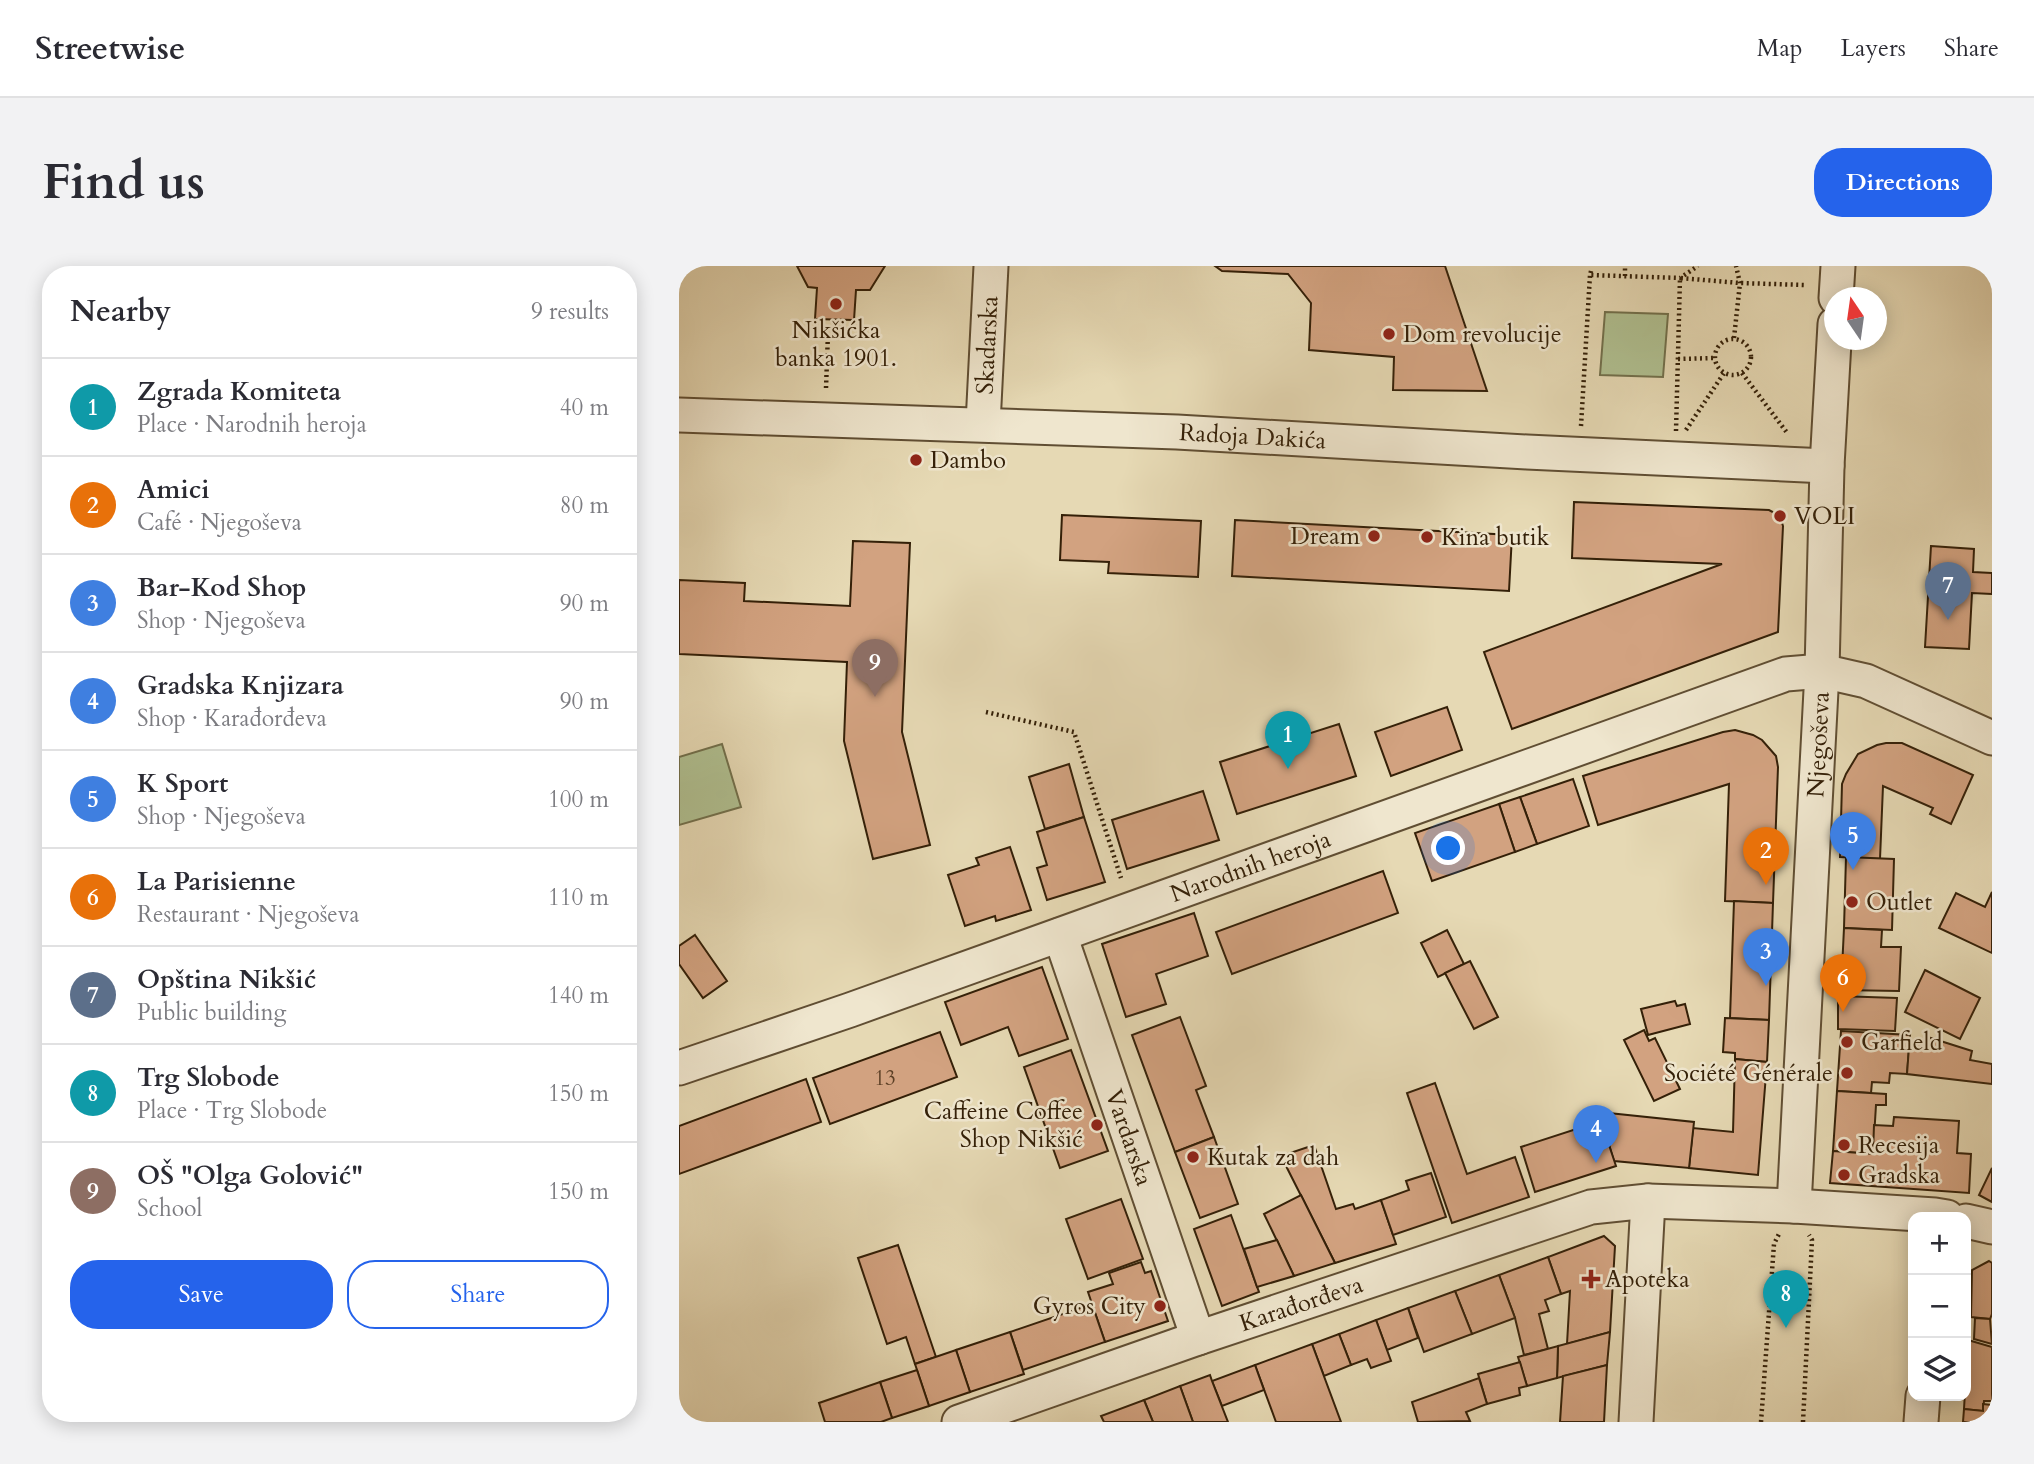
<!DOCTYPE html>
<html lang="en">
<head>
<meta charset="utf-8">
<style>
  :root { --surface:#fff; --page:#f2f2f3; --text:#2b2b33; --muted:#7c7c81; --line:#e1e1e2; --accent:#2563eb }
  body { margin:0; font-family:Cardo,serif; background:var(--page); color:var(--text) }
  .controls { position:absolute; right:21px; bottom:21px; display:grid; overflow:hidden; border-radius:14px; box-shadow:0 4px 18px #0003 }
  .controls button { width:63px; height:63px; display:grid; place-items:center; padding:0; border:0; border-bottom:2px solid var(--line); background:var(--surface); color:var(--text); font:35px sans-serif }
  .compass { position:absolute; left:1145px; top:21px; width:63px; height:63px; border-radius:50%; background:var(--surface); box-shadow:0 4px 18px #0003; rotate:347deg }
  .you { position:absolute; left:770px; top:583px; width:24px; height:24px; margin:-18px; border:5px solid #fff; border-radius:50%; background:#1a73e8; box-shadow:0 0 0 10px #1a73e833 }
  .badge { display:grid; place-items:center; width:46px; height:46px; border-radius:50%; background:var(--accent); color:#fff; font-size:23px; font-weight:700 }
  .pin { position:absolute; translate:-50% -58px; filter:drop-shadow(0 2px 4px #0008) }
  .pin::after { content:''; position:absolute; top:37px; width:24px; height:21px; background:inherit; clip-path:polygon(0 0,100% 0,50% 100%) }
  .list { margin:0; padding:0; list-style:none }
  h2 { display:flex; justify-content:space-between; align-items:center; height:91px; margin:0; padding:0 28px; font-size:30px }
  h2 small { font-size:23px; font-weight:400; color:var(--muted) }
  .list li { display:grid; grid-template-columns:46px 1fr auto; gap:21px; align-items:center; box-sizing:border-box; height:98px; padding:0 28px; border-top:2px solid var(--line) }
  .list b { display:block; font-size:26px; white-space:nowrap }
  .list p { margin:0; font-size:23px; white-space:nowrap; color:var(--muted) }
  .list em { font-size:23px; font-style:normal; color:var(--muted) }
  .actions { display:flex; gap:14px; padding:21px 28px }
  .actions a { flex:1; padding:16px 0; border:2px solid var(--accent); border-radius:28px; text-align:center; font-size:24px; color:var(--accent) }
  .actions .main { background:var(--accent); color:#fff }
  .icon { flex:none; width:38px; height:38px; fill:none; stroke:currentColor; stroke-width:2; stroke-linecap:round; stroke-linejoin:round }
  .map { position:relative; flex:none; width:1313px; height:1156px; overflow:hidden; border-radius:28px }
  header { display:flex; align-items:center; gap:42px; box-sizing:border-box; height:98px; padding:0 35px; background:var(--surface); border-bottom:2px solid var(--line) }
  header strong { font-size:33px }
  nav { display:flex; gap:38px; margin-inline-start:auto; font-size:24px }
  .intro { display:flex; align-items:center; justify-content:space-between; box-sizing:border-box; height:168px; padding:0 42px }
  h1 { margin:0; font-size:49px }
  .button { padding:18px 32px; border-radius:28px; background:var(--accent); color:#fff; font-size:24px; font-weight:700 }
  main { display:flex; gap:42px; padding:0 42px }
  aside { flex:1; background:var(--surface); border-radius:28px; box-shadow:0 4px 18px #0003 }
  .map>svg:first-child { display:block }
  .green { fill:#b0c091; stroke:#72704c; stroke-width:2 }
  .building { fill:#d2a280; stroke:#342008; stroke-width:2 }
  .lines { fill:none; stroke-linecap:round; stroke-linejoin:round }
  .minor-casing { stroke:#604e33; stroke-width:37 }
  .path { stroke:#342008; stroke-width:4.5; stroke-dasharray:2 3.5; stroke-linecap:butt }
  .minor { stroke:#efe6ce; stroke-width:33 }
  .poi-dot { fill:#8f2418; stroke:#efe6ce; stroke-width:2.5 }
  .labels { text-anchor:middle; stroke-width:5; stroke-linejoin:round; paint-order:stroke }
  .number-label { font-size:21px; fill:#5c4026 }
  .poi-label { font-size:24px; fill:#342008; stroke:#efe6ce; text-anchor:start }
  .street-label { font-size:24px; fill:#342008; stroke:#efe6ce }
</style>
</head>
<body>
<header>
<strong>Streetwise</strong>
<nav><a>Map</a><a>Layers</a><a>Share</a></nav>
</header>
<div class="intro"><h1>Find us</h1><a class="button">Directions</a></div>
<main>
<aside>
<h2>Nearby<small>9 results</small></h2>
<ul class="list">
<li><span class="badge" style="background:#0f9aa8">1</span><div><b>Zgrada Komiteta</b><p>Place · Narodnih heroja</p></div><em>40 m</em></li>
<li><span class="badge" style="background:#e8710a">2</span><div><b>Amici</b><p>Café · Njegoševa</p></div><em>80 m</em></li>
<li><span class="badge" style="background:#3f7fe0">3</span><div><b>Bar-Kod Shop</b><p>Shop · Njegoševa</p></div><em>90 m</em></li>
<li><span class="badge" style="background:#3f7fe0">4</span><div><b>Gradska Knjizara</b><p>Shop · Karađorđeva</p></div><em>90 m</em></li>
<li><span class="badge" style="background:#3f7fe0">5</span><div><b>K Sport</b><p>Shop · Njegoševa</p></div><em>100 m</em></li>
<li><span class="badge" style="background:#e8710a">6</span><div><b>La Parisienne</b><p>Restaurant · Njegoševa</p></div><em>110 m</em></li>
<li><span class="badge" style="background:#5c6f8a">7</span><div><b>Opština Nikšić</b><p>Public building</p></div><em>140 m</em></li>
<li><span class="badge" style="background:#0f9aa8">8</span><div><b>Trg Slobode</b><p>Place · Trg Slobode</p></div><em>150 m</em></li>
<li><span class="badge" style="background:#8d6e63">9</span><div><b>OŠ &quot;Olga Golović&quot;</b><p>School</p></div><em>150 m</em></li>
</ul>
<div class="actions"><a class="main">Save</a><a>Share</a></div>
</aside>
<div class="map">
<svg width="1313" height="1156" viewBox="0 0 1313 1156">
  <rect width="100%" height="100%" fill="#e6d9b4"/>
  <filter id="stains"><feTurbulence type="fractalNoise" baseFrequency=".00286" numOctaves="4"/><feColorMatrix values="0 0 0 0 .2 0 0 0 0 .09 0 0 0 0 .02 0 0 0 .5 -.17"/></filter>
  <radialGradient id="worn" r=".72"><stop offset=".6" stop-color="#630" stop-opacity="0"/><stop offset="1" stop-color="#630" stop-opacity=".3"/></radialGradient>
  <g class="green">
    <path d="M 926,46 L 989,48 L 984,111 L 921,109 Z"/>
    <path d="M 43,478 L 62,541 L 0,559 L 0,491 Z"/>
  </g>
  <g class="building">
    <path d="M 118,0 L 206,0 L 191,24 L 177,24 L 175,54 L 136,53 L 138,22 L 129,21 Z"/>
    <path d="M 536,0 L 766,0 L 808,125 L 714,124 L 715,91 L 630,84 L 632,37 L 609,8 L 543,5 Z"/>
    <path d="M 895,236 L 1090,244 L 1101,250 L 1104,260 L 1099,366 L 833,463 L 805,386 L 1043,298 L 893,292 Z"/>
    <path d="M 383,249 L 522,255 L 519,311 L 429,307 L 430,296 L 381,294 Z"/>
    <path d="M 556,254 L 833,269 L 830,325 L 553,310 Z"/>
    <path d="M 174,275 L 231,277 L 223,466 L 251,579 L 194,593 L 165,475 L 168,396 L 0,388 L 0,314 L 66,317 L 65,335 L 171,340 Z"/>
    <path d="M 1252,280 L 1295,283 L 1294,306 L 1313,307 L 1313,328 L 1293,327 L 1290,383 L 1246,381 Z"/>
    <path d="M 768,441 L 783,484 L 712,510 L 696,466 Z"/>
    <path d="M 660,458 L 677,510 L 558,548 L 541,496 Z"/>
    <path d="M 1056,464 L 1074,469 L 1083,474 L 1097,490 L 1099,501 L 1094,637 L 1046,635 L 1050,518 L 919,559 L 904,510 L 1044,466 Z"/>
    <path d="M 1207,477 L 1223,477 L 1294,509 L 1272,558 L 1251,548 L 1254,542 L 1204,520 L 1201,593 L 1161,591 L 1163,518 L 1167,508 L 1179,488 L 1198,479 Z"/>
    <path d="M 390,498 L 405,551 L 366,563 L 350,511 Z"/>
    <path d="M 894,513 L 910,560 L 858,578 L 841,531 Z"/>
    <path d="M 524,525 L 540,574 L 448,603 L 433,554 Z"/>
    <path d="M 841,531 L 858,578 L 836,586 L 820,538 Z"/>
    <path d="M 820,538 L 836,586 L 753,615 L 736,567 Z"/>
    <path d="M 405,551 L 426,616 L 368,634 L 358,602 L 368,599 L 358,566 Z"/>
    <path d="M 331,581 L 352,644 L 317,655 L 316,650 L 286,660 L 269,609 L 300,599 L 297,592 Z"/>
    <path d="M 1167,591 L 1215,593 L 1213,664 L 1165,662 Z"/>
    <path d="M 704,605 L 719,647 L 553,708 L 537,666 Z"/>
    <path d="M 1313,626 L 1313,687 L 1260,662 L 1277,627 L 1306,641 Z"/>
    <path d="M 1055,635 L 1094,637 L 1090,754 L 1051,752 Z"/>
    <path d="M 515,647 L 529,690 L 477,708 L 487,738 L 447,751 L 423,678 Z"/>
    <path d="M 1165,662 L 1203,664 L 1202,681 L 1222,681 L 1220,725 L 1162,724 Z"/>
    <path d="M 768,664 L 785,698 L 759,711 L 742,677 Z"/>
    <path d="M 16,669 L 48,715 L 24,732 L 0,698 L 0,680 Z"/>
    <path d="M 791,695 L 819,751 L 795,763 L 766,707 Z"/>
    <path d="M 363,701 L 389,773 L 340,790 L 329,761 L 282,779 L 266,736 Z"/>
    <path d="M 1246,704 L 1301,732 L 1281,773 L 1226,746 Z"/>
    <path d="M 1159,730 L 1218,732 L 1216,765 L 1159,763 Z"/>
    <path d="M 996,735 L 998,740 L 1006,738 L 1011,758 L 969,769 L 962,743 Z"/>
    <path d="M 501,751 L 527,820 L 517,824 L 535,871 L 496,886 L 453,769 Z"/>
    <path d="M 1046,752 L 1090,754 L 1088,796 L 1056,793 L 1056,787 L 1044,786 Z"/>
    <path d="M 965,764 L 970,775 L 976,772 L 1001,823 L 975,835 L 945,774 Z"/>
    <path d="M 1162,765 L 1231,769 L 1228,808 L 1211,807 L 1210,817 L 1193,816 L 1192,827 L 1158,825 Z"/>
    <path d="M 261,766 L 278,811 L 151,858 L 134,812 Z"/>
    <path d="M 1252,772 L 1293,785 L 1291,794 L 1313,798 L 1313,818 L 1228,808 L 1230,781 L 1235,781 L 1236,776 L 1251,778 Z"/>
    <path d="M 392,784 L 429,885 L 381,902 L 345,801 Z"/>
    <path d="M 1056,793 L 1088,796 L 1079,909 L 1010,902 L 1014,862 L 1054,866 Z"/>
    <path d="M 127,813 L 142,856 L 0,908 L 0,860 Z"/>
    <path d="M 756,817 L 788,908 L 836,891 L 850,931 L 773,957 L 728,827 Z"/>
    <path d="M 1158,825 L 1207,828 L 1207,839 L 1197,839 L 1194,888 L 1154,885 Z"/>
    <path d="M 920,846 L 1015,856 L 1010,902 L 935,895 Z"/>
    <path d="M 1215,851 L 1280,855 L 1278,887 L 1292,888 L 1290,927 L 1151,917 L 1154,885 L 1194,888 L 1195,859 L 1214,860 Z"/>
    <path d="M 922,855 L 937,900 L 856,926 L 842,881 Z"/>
    <path d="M 535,871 L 559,938 L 521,952 L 496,886 Z"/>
    <path d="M 635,879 L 657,943 L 674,938 L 676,943 L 702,934 L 717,978 L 656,997 L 602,890 Z"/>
    <path d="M 1313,902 L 1313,936 L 1300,929 Z"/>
    <path d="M 752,907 L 767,951 L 714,969 L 702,934 L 730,924 L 727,915 Z"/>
    <path d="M 622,929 L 656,997 L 615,1010 L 585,948 Z"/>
    <path d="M 442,933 L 464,993 L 409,1013 L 387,953 Z"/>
    <path d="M 552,949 L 580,1026 L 543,1040 L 515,963 Z"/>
    <path d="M 925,970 L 936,980 L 931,1066 L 888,1078 L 891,1025 L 882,1028 L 869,991 Z"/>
    <path d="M 598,974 L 615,1010 L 578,1021 L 565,983 Z"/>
    <path d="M 219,979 L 257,1091 L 236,1098 L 227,1071 L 208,1078 L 179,992 Z"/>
    <path d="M 869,991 L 882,1028 L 866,1034 L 870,1045 L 860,1048 L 869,1083 L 845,1089 L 836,1052 L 820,1009 Z"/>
    <path d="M 1310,995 L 1313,997 L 1313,1048 L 1311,1053 L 1292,1051 L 1293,1004 Z"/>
    <path d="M 462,996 L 466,1007 L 472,1005 L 489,1055 L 426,1076 L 409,1026 L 434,1018 L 430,1007 Z"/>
    <path d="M 820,1009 L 836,1052 L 793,1068 L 776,1025 Z"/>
    <path d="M 776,1025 L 793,1068 L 745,1086 L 729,1042 Z"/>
    <path d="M 413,1038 L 426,1076 L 344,1104 L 331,1066 Z"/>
    <path d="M 729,1042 L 739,1072 L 708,1084 L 697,1054 Z"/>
    <path d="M 1296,1052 L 1311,1053 L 1313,1078 L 1295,1073 Z"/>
    <path d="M 697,1054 L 712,1095 L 692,1102 L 688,1093 L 672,1099 L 660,1068 Z"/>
    <path d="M 331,1066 L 345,1108 L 291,1126 L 277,1084 Z"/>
    <path d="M 931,1066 L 928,1099 L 878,1112 L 879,1080 Z"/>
    <path d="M 660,1068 L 672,1099 L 645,1110 L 633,1078 Z"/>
    <path d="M 1289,1074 L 1313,1081 L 1313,1135 L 1305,1135 L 1304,1145 L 1285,1143 Z"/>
    <path d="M 633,1078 L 662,1156 L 597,1156 L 576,1099 Z"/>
    <path d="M 879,1080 L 878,1112 L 848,1120 L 839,1091 Z"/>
    <path d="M 277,1084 L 291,1126 L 250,1140 L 236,1098 Z"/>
    <path d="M 841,1096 L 848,1120 L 840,1122 L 841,1129 L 808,1138 L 799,1108 Z"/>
    <path d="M 576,1099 L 585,1124 L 543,1140 L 533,1115 Z"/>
    <path d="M 928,1099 L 925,1156 L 881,1156 L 884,1110 Z"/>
    <path d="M 238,1104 L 250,1140 L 213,1152 L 201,1116 Z"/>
    <path d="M 531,1109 L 533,1115 L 549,1156 L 514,1156 L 501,1120 Z"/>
    <path d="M 800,1112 L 808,1138 L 787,1146 L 791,1155 L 739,1156 L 733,1136 Z"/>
    <path d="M 201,1116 L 213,1152 L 202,1156 L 146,1156 L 140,1137 Z"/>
    <path d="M 501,1120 L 514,1156 L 474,1156 L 465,1134 Z"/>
    <path d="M 465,1134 L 474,1156 L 425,1156 L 422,1150 Z"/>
    <path d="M 1304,1138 L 1313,1139 L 1313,1156 L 1284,1156 L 1285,1143 L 1304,1145 Z"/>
  </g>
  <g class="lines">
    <defs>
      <g id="minor">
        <path d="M 1157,32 L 1159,0"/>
        <path id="s1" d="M 0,149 L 498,166 L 848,186 L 1148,200"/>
        <path id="s2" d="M 304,158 L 312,0"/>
        <path id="s3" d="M 381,669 L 519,1072"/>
        <path id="s4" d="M 0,802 L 171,744 L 1107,408 L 1143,405 L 1187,415 L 1313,472"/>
        <path id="s5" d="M 1115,940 L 1143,405 L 1148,200 L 1156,58"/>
        <path d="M 1287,955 L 1313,961"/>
        <path id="s6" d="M 280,1156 L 519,1072 L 912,941 L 969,935 L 1115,940 L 1256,949 L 1268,951"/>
        <path d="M 957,1156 L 969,935"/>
        <path d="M 1242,1156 L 1244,1130"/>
      </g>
    </defs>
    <use href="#minor" class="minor-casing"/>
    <g class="path">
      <path d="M 912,5 L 911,9 L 1001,12 L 1019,0"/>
      <path d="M 946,10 L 946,0"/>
      <path d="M 1055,72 L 1061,17 L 1057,0"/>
      <circle cx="1054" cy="91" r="18"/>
      <path d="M 999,93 L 1036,92"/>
      <path d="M 1063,107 L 1109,168"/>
      <path d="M 147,122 L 149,67"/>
      <path d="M 902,160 L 911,9"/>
      <path d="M 1007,164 L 1045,107"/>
      <path d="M 997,165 L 1001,12 L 1061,17 L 1126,19"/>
      <path d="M 307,446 L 395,466 L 442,612"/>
      <path d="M 1082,1156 L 1095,978 L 1100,968"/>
      <path d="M 1124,1156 L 1133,974 L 1130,969"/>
    </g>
    <use href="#minor" class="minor"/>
  </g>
  <g class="poi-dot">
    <circle cx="157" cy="38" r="7"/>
    <circle cx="710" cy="68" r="7"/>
    <circle cx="237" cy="194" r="7"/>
    <circle cx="1101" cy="250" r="7"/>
    <circle cx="695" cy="270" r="7"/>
    <circle cx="748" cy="271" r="7"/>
    <circle cx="1173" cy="636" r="7"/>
    <circle cx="1168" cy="776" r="7"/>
    <circle cx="1168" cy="807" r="7"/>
    <circle cx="418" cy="859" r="7"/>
    <circle cx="1165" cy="879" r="7"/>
    <circle cx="514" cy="891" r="7"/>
    <circle cx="1165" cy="909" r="7"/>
    <path d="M908.5 1002.5h7v7h7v7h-7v7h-7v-7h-7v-7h7z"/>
    <circle cx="481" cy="1040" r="7"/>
  </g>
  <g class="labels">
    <g class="number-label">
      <text x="206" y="819">13</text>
    </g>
    <g class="poi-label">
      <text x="157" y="72" text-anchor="middle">Nikšićka<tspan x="157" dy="28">banka 1901.</tspan></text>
      <text x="724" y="76">Dom revolucije</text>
      <text x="251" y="202">Dambo</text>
      <text x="1115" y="258">VOLI</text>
      <text x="681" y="278" text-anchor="end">Dream</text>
      <text x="762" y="279">Kina butik</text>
      <text x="1187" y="644">Outlet</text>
      <text x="1182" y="784">Garfield</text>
      <text x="1154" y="815" text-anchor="end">Société Générale</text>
      <text x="404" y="853" text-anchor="end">Caffeine Coffee<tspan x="404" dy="28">Shop Nikšić</tspan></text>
      <text x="1179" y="887">Recesija</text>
      <text x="528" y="899">Kutak za dah</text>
      <text x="1179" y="917">Gradska</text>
      <text x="926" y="1021">Apoteka</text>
      <text x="467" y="1048" text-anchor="end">Gyros City</text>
    </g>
    <g class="street-label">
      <text dy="8" stroke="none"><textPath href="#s2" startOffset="79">Skadarska</textPath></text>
      <text dy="8" stroke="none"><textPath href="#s1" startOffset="574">Radoja Dakića</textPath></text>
      <text dy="8" stroke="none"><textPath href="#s5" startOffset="462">Njegoševa</textPath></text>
      <text dy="8" stroke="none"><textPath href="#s4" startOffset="606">Narodnih heroja</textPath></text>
      <text dy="8" stroke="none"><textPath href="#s3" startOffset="214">Vardarska</textPath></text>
      <text dy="8" stroke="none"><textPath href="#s6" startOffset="362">Karađorđeva</textPath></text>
    </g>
  </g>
  <rect width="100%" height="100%" filter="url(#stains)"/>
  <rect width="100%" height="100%" fill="url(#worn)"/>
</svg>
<div class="controls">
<button>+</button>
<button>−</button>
<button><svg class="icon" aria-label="layers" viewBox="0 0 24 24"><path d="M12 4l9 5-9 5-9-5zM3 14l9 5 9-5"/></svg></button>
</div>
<svg class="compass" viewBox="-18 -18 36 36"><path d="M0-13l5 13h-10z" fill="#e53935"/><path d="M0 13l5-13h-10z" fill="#7c7c81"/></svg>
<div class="you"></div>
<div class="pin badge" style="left:609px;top:503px;background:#0f9aa8">1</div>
<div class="pin badge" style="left:1087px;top:619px;background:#e8710a">2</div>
<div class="pin badge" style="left:1087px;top:720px;background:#3f7fe0">3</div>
<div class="pin badge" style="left:917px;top:897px;background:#3f7fe0">4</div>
<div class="pin badge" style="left:1174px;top:604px;background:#3f7fe0">5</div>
<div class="pin badge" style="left:1164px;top:746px;background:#e8710a">6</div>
<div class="pin badge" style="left:1269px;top:354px;background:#5c6f8a">7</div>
<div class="pin badge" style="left:1107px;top:1062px;background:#0f9aa8">8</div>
<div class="pin badge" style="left:196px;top:431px;background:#8d6e63">9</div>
</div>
</main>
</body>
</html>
